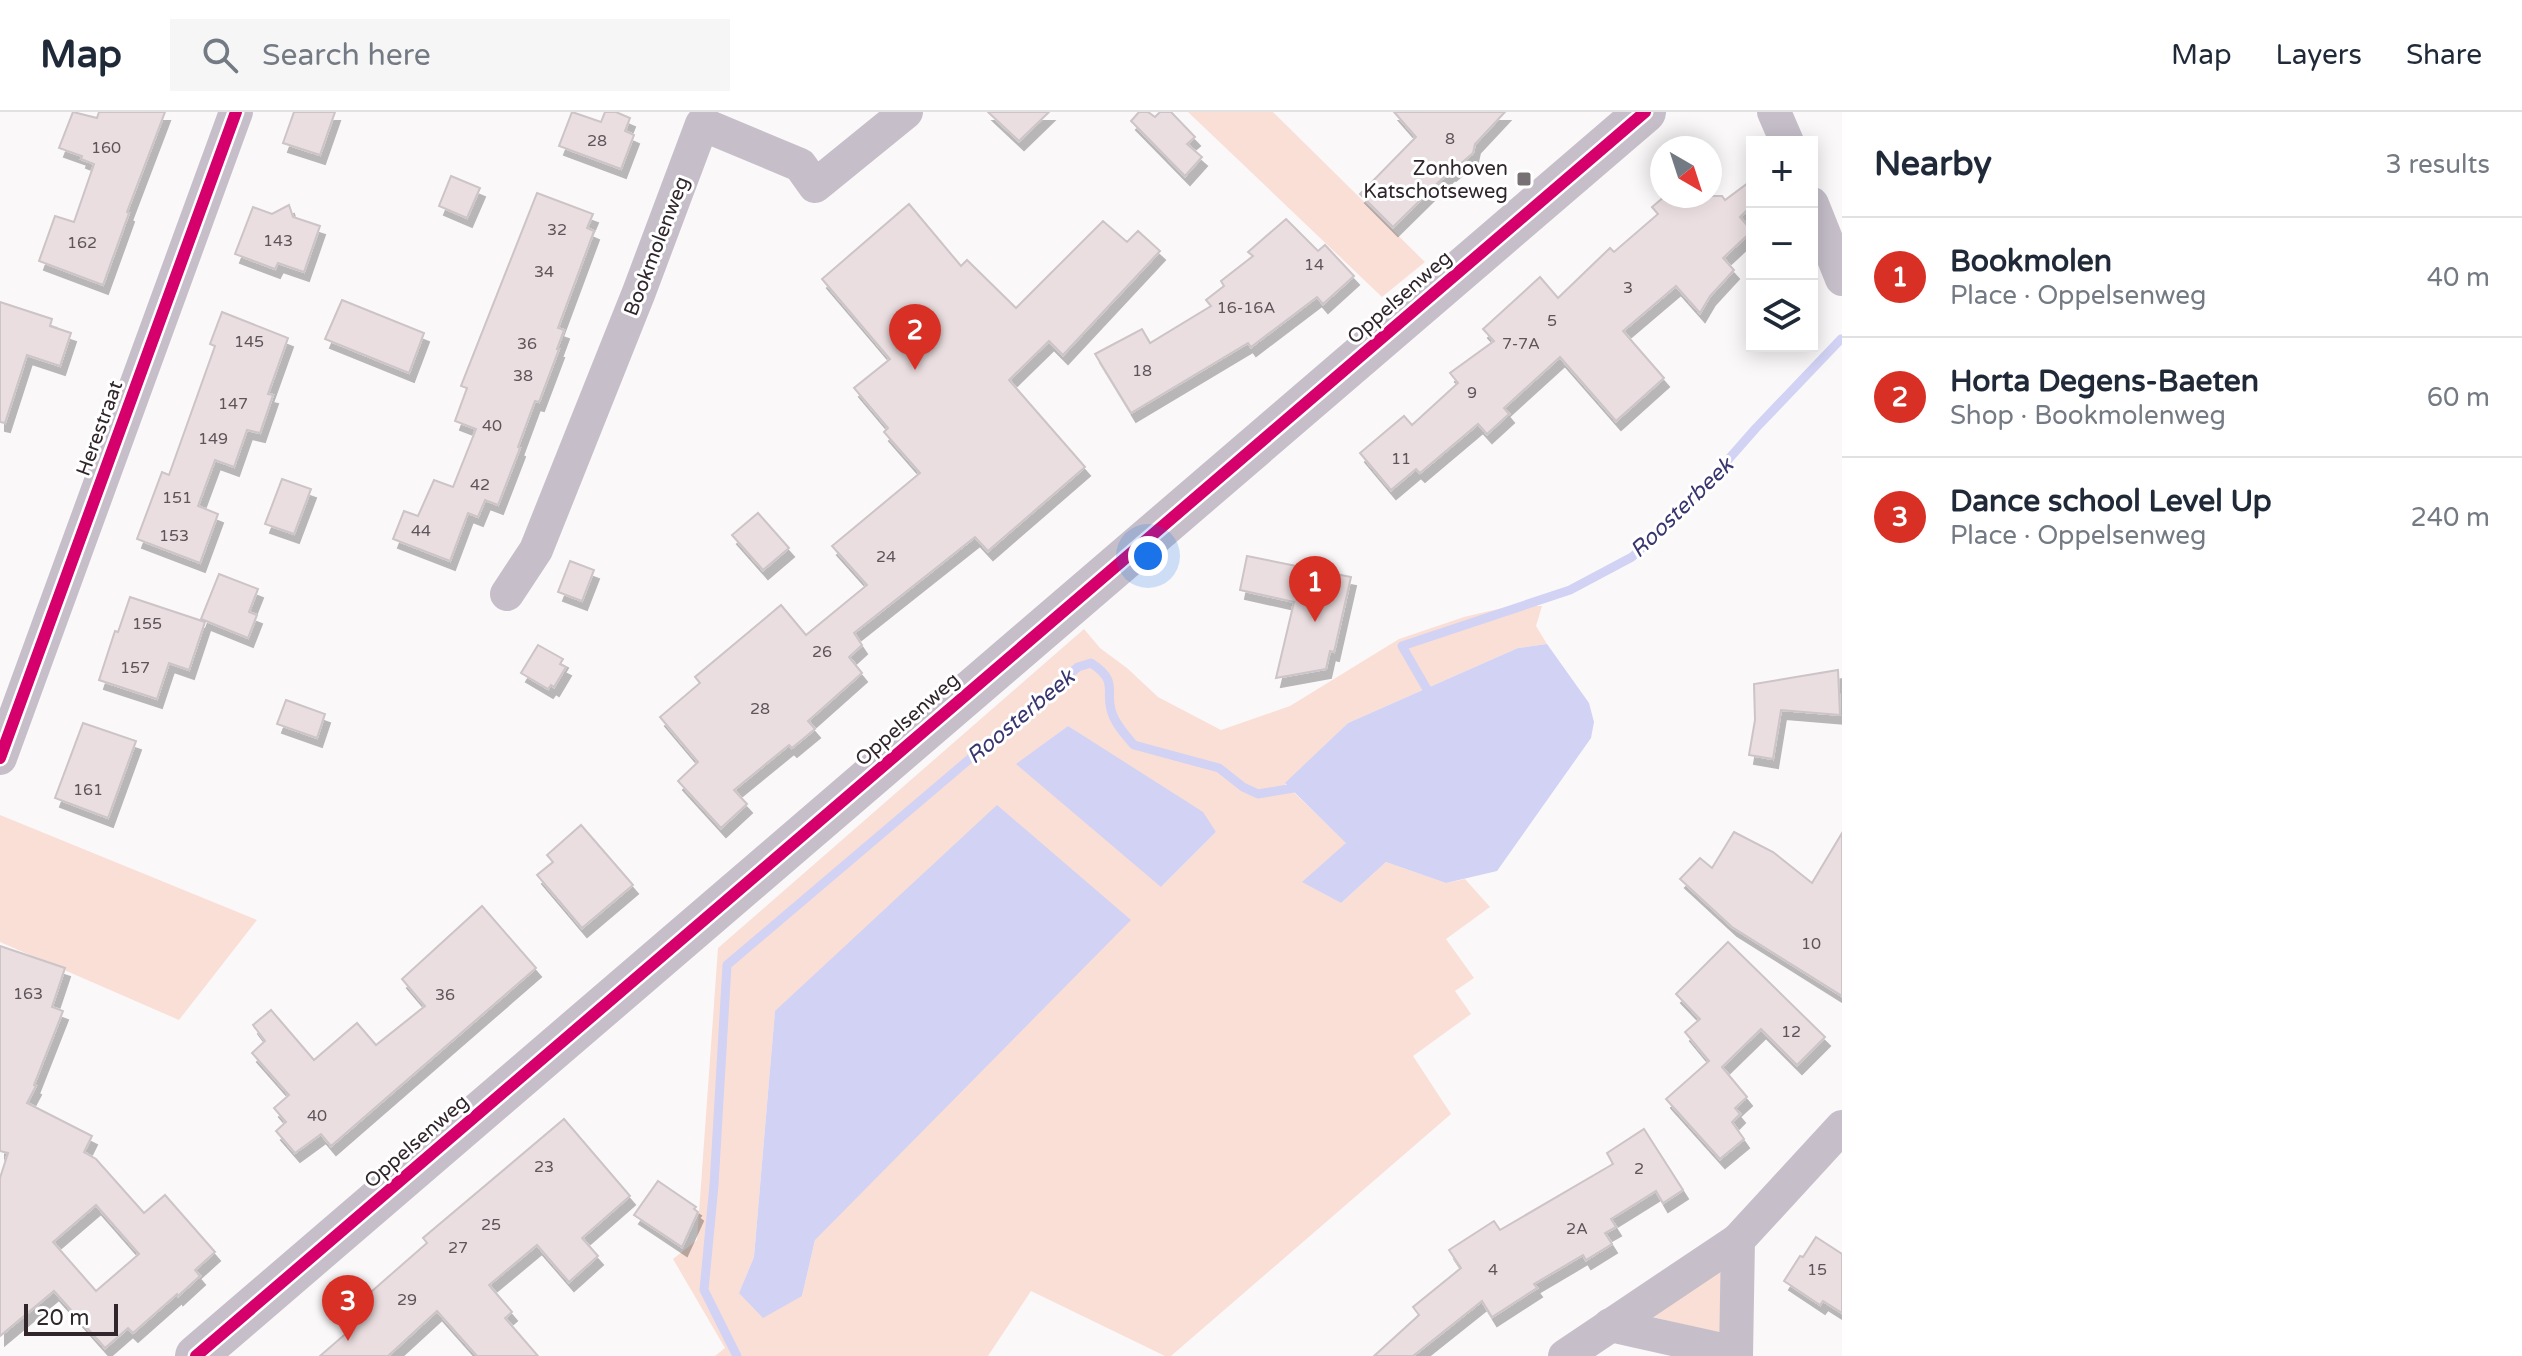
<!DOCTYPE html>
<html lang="en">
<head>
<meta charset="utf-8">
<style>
  :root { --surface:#fff; --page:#f6f6f7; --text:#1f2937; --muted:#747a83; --line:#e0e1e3; --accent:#d93025 }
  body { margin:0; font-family:"Varela Round",sans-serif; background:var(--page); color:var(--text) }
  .controls { position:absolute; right:24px; top:24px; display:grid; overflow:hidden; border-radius:0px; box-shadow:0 4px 20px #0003 }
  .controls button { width:72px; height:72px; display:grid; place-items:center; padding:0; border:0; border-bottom:2px solid var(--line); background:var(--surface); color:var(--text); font:40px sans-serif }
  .compass { position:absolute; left:1650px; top:24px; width:72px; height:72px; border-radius:50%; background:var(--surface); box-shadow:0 4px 20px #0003; rotate:141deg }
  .scale { position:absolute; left:24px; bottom:20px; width:94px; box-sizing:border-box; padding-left:8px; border:4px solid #30262c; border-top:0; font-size:22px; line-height:28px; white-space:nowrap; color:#30262c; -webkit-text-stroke:6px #fff; paint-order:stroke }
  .you { position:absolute; left:1148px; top:444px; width:28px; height:28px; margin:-20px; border:6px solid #fff; border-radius:50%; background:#1a73e8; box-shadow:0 0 0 12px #1a73e833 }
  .badge { display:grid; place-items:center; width:52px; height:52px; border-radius:50%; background:var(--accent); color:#fff; font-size:26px; font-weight:700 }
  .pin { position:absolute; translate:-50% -66px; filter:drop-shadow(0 2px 4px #0008) }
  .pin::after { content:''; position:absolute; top:42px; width:28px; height:24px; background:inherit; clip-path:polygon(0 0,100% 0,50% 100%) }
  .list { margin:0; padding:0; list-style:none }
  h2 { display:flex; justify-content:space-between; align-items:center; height:104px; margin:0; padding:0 32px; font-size:34px }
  h2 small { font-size:26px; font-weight:400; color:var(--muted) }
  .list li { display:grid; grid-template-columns:52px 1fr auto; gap:24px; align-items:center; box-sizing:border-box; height:120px; padding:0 32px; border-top:2px solid var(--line) }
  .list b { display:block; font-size:30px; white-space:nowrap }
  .list p { margin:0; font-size:26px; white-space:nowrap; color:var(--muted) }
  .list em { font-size:26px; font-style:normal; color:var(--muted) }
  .icon { flex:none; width:44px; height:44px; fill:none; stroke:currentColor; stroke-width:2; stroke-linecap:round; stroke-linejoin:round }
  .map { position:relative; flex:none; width:1842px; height:1244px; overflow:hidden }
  header { display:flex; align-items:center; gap:48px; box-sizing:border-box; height:112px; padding:0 40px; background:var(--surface); border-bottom:2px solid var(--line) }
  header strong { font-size:38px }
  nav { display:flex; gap:44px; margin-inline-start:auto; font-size:28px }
  .search { width:560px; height:72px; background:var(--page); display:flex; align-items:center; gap:20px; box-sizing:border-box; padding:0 28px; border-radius:0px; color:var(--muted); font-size:30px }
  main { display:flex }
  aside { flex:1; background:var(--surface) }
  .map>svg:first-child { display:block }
  .green { fill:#fadfd6; fill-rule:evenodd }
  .water { fill:#d1d2f4 }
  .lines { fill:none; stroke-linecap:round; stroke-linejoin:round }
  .stream { stroke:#d1d2f4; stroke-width:9 }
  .building { fill:#eadee0; stroke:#ccc4c6; stroke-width:2; fill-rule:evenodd; filter:url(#shadow) }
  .minor { stroke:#c6bfca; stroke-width:34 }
  .tertiary { stroke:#c6bfca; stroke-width:42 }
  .cycleway-casing { stroke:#fff; stroke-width:17 }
  .cycleway { stroke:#d6006c; stroke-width:12 }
  .poi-dot { fill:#777074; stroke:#fff; stroke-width:3 }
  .labels { text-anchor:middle; stroke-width:6; stroke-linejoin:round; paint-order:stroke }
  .number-label { font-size:16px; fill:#5e5459 }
  .poi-label { font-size:20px; fill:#30262c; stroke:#fff; text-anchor:end }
  .street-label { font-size:20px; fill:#30262c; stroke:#fff }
  .water-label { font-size:22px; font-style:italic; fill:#38356f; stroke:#fff }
</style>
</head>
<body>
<header>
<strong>Map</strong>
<div class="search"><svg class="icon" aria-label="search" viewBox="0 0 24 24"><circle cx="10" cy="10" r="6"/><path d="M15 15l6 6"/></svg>Search here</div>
<nav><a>Map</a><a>Layers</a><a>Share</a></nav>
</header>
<main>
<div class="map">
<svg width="1842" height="1244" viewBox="0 0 1842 1244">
  <defs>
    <filter id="shadow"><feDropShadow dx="5" dy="9" stdDeviation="0" flood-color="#0004"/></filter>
  </defs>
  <rect width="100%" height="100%" fill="#fbf8fa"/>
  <g class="green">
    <path d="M 1188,0 L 1273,0 L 1425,150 L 1382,185 Z"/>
    <path d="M 1511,494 L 1542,494 L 1536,514 L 1547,532 L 1518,536 L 1348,611 L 1285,672 L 1347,731 L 1303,770 L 1341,791 L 1386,750 L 1446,771 L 1465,767 L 1490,795 L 1446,827 L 1474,866 L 1455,879 L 1471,902 L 1413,944 L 1451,1002 L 1171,1244 L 1165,1244 L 1031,1179 L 988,1244 L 715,1244 L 725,1236 L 673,1147 L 697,1128 L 718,836 L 1084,517 L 1100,536 L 1127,556 L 1158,585 L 1221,618 L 1290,594 L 1399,527 L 1464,505 ZM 1068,614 L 1216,720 L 1162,774 L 1017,652 ZM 775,899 L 815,1128 L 802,1184 L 739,1181 L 754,1145 Z"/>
    <path d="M 0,703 L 257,808 L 179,908 L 0,830 Z"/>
    <path d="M 1724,1154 L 1724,1222 L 1653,1205 Z"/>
  </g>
  <g class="water">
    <path d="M 1547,532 L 1589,591 L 1594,610 L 1591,626 L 1497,759 L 1446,771 L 1386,750 L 1341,791 L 1302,770 L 1346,731 L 1285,671 L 1348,611 L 1518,536 Z"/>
    <path d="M 1068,614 L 1203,700 L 1216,720 L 1161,775 L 1016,652 Z"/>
    <path d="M 997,693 L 1131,808 L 815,1128 L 802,1184 L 763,1206 L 739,1181 L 754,1145 L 775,899 Z"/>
  </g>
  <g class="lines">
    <g class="stream">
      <path d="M 1432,586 L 1402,534 L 1570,478 L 1632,445 L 1683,399 L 1756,316 L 1841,227"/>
      <path d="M 737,1244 L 704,1178 L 714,1073 L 727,853 L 1078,555 L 1091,551 C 1120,570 1104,578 1112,601 C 1116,613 1126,624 1134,633 L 1219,656 L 1243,675 L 1258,682 L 1300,675"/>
    </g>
  </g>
  <g class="building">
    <path d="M 73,0 L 97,6 L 99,0 L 165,0 L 127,100 L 129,101 L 103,173 L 39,149 L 55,104 L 74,110 L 94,52 L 81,47 L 82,44 L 59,36 Z"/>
    <path d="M 294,0 L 335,0 L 320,43 L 283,31 Z"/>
    <path d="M 572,0 L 601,10 L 605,0 L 616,0 L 630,6 L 625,19 L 634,23 L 621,57 L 559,34 Z"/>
    <path d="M 988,0 L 1049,0 L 1019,29 Z"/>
    <path d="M 1139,0 L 1148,0 L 1155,5 L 1160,0 L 1171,0 L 1195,25 L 1187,32 L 1202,45 L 1185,64 L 1131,9 Z"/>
    <path d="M 1394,0 L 1505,0 L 1475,32 L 1473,41 L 1451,60 L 1450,59 L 1393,115 L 1360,82 L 1416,25 Z"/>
    <path d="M 451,64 L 480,76 L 467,106 L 439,94 Z"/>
    <path d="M 1752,68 L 1752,93 L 1740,105 L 1752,119 L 1723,146 L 1734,158 L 1710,184 L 1700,201 L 1676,174 L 1623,219 L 1664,266 L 1616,309 L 1560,245 L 1504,296 L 1509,302 L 1487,322 L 1478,312 L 1420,361 L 1416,357 L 1391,378 L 1360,341 L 1404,304 L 1412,313 L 1458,271 L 1450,261 L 1494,229 L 1483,217 L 1540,165 L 1558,186 L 1610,136 L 1614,140 L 1658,102 L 1652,95 L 1665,84 L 1722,84 L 1725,88 Z"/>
    <path d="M 537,81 L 593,102 L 587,116 L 594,119 L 558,216 L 564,218 L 557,237 L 559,237 L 539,290 L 535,289 L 518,335 L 520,336 L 498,393 L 485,388 L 478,405 L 468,401 L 450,449 L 393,427 L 404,399 L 418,404 L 434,368 L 453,375 L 476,317 L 455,309 L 467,276 L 461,274 Z"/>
    <path d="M 909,92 L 961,154 L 967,148 L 1016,196 L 1103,109 L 1127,130 L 1138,119 L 1160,139 L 1063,243 L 1049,229 L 1009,268 L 1085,355 L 988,439 L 975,425 L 854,521 L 862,533 L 849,545 L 862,561 L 808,609 L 815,617 L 792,636 L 789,633 L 734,678 L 747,692 L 721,716 L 678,669 L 698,650 L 660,605 L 700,571 L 695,565 L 781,493 L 806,523 L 867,473 L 832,434 L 920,361 L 884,320 L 888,316 L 854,276 L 890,247 L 822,167 Z"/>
    <path d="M 289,93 L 293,105 L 320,114 L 304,160 L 278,151 L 275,157 L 235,142 L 253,95 L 272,102 Z"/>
    <path d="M 1286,107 L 1318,139 L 1325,133 L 1354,164 L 1323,192 L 1317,185 L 1251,235 L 1248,231 L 1131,301 L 1095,242 L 1142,217 L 1150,231 L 1211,194 L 1206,188 L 1224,174 L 1221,169 L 1253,144 L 1248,140 Z"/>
    <path d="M 342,188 L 424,221 L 409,261 L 325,227 Z"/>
    <path d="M 0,190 L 52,207 L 50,214 L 71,221 L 60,254 L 27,243 L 5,311 L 0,310 Z"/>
    <path d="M 222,200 L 288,226 L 268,282 L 273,283 L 260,321 L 247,318 L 234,355 L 215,348 L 198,394 L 218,402 L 200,451 L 137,427 L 162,360 L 169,363 L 215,234 L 210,232 Z"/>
    <path d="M 282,367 L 311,377 L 294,422 L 265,412 Z"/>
    <path d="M 758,401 L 789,436 L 763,458 L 732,423 Z"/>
    <path d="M 1247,444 L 1351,465 L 1334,540 L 1330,539 L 1326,557 L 1276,566 L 1294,490 L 1240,478 Z"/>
    <path d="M 570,449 L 594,458 L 582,489 L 558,480 Z"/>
    <path d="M 219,462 L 258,477 L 249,500 L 257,503 L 248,526 L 201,507 Z"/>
    <path d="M 130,485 L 205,510 L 189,558 L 169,551 L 157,587 L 99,568 L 115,519 L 118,520 Z"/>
    <path d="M 538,533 L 563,547 L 560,552 L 566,555 L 554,575 L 551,573 L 548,577 L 521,561 Z"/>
    <path d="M 1838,558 L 1840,603 L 1781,598 L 1773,647 L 1749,643 L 1755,608 L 1754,572 Z"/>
    <path d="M 286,588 L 325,602 L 317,626 L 277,612 Z"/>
    <path d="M 83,611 L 136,629 L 108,706 L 55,686 Z"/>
    <path d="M 581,713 L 633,773 L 582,816 L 537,763 L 553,750 L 547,743 Z"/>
    <path d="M 1734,720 L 1773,740 L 1812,771 L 1842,721 L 1842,884 L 1732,815 L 1680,767 L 1700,746 L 1712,756 Z"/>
    <path d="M 482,794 L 536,856 L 331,1034 L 321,1022 L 295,1041 L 276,1019 L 286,1010 L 274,996 L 289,983 L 252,941 L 265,929 L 253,913 L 271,898 L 314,948 L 357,911 L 376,933 L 425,894 L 402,867 Z"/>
    <path d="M 1728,830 L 1825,925 L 1797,953 L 1761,917 L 1722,955 L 1747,985 L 1735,996 L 1740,1002 L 1732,1010 L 1744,1027 L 1720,1047 L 1666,987 L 1709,949 L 1685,920 L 1700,907 L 1676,882 Z"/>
    <path d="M 0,834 L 65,856 L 52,895 L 63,899 L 34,973 L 36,974 L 27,991 L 92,1024 L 84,1040 L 96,1047 L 144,1101 L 165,1083 L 215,1140 L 195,1158 L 200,1164 L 178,1184 L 177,1182 L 133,1221 L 128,1216 L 105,1236 L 54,1179 L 0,1224 L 0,1066 L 8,1041 L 0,1039 ZM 96,1093 L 139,1142 L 96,1179 L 53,1130 Z"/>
    <path d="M 564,1007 L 630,1084 L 582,1126 L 598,1144 L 569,1170 L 537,1133 L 489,1173 L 512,1200 L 505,1206 L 538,1244 L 477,1244 L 437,1199 L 388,1244 L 320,1244 L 350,1218 L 340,1207 L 427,1131 L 423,1126 Z"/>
    <path d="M 1644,1017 L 1683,1078 L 1663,1091 L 1656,1079 L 1611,1107 L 1616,1115 L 1605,1121 L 1612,1132 L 1586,1148 L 1583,1143 L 1534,1172 L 1537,1176 L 1492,1205 L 1482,1189 L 1413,1244 L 1374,1244 L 1419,1203 L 1413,1195 L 1461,1156 L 1449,1138 L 1494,1109 L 1500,1118 L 1613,1052 L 1607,1041 Z"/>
    <path d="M 658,1069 L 696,1095 L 694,1097 L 698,1100 L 682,1135 L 634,1103 Z"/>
    <path d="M 1816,1125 L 1842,1142 L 1842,1201 L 1823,1189 L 1820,1193 L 1784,1169 L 1800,1144 L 1803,1145 Z"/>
  </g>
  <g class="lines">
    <g class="minor">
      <path d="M 1774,0 L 1787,30"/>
      <path d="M 1812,92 L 1842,167"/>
      <path d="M 507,482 L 536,438 L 639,180 L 702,12 L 800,53 L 815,74 L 906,0"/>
      <path d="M 0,646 L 236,0"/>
      <path d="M 1610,1213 L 1736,1241"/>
      <path d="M 1565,1244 L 1738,1128"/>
      <path d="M 1736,1244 L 1738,1128 L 1842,1015"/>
    </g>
    <path class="tertiary" d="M 196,1244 L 1645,0"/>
    <defs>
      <g id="cycleway">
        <path d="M 0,646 L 236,0"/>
        <path d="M 196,1244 L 1645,0"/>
      </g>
    </defs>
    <use href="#cycleway" class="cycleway-casing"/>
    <use href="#cycleway" class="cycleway"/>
  </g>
  <rect class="poi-dot" x="1516" y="59" width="16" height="16" rx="4"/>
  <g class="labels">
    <g class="number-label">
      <text x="1450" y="32">8</text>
      <text x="597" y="34">28</text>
      <text x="106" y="41">160</text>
      <text x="557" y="123">32</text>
      <text x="278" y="134">143</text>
      <text x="82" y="136">162</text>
      <text x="1314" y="158">14</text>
      <text x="544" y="165">34</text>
      <text x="1628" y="181">3</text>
      <text x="1246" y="201">16-16A</text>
      <text x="1552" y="214">5</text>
      <text x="249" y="235">145</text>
      <text x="527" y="237">36</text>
      <text x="1521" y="237">7-7A</text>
      <text x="1142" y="264">18</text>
      <text x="523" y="269">38</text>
      <text x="1472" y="286">9</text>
      <text x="233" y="297">147</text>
      <text x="492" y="319">40</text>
      <text x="213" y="332">149</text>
      <text x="1401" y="352">11</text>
      <text x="480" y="378">42</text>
      <text x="177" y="391">151</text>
      <text x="421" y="424">44</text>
      <text x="174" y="429">153</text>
      <text x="886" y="450">24</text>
      <text x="147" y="517">155</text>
      <text x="822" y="545">26</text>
      <text x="135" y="561">157</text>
      <text x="760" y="602">28</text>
      <text x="88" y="683">161</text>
      <text x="1811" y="837">10</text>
      <text x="28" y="887">163</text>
      <text x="445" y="888">36</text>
      <text x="1791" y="925">12</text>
      <text x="317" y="1009">40</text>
      <text x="544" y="1060">23</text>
      <text x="1639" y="1062">2</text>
      <text x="491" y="1118">25</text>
      <text x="1577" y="1122">2A</text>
      <text x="458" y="1141">27</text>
      <text x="1493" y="1163">4</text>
      <text x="1817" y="1163">15</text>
      <text x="407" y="1193">29</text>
    </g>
    <g class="poi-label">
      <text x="1508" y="63">Zonhoven<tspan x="1508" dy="23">Katschotseweg</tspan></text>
    </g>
    <g class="street-label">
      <text transform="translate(656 134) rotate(-69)" y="7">Bookmolenweg</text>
      <text transform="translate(1399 185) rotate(-41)" y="7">Oppelsenweg</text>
      <text transform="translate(99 316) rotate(-70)" y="7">Herestraat</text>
      <text transform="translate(907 607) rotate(-41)" y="7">Oppelsenweg</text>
      <text transform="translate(416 1029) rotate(-41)" y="7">Oppelsenweg</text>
    </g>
    <g class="water-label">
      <text transform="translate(1681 395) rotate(-44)" y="8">Roosterbeek</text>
      <text transform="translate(1020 604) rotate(-40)" y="8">Roosterbeek</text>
    </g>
  </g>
</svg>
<div class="controls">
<button>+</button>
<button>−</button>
<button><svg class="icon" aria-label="layers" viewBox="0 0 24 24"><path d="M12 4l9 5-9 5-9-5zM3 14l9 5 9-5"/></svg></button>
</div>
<svg class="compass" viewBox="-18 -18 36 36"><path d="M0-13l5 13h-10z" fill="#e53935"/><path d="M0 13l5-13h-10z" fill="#747a83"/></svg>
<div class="scale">20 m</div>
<div class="you"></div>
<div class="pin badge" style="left:1315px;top:510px">1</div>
<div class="pin badge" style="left:915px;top:258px">2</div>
<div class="pin badge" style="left:348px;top:1229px">3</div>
</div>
<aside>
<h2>Nearby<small>3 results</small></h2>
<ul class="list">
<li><span class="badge">1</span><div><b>Bookmolen</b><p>Place · Oppelsenweg</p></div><em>40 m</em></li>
<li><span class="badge">2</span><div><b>Horta Degens-Baeten</b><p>Shop · Bookmolenweg</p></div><em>60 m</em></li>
<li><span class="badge">3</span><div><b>Dance school Level Up</b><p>Place · Oppelsenweg</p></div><em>240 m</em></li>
</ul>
</aside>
</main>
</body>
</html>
